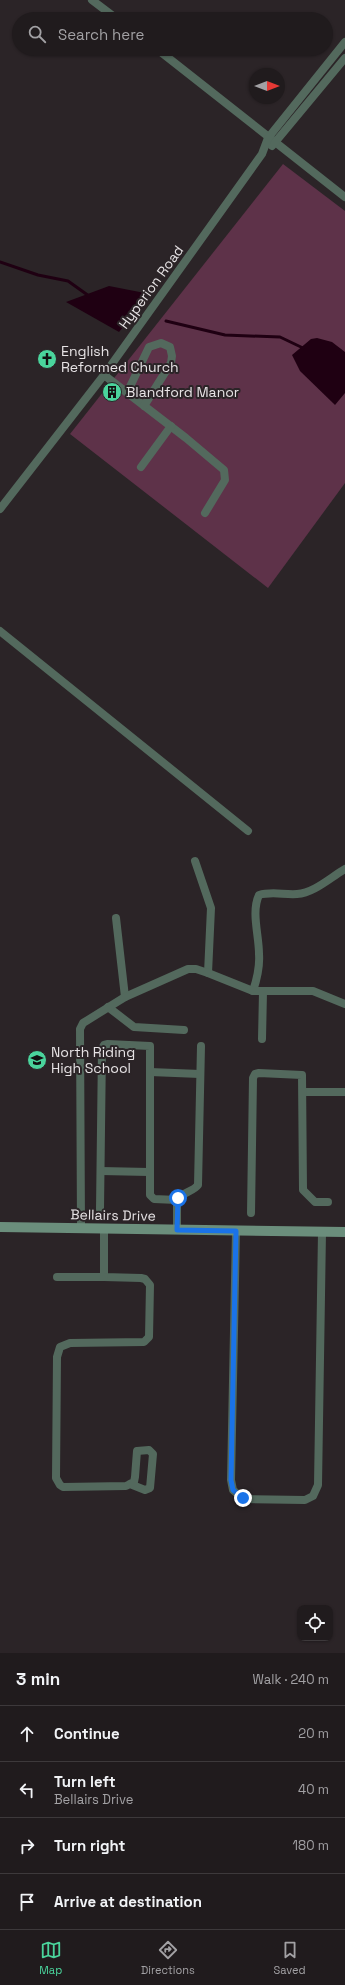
<!DOCTYPE html>
<html lang="en">
<head>
<meta charset="utf-8">
<style>
  :root { --surface:#201b1d; --page:#282426; --text:#f1f3f6; --muted:#a2a1a4; --line:#3d393b; --accent:#4ad49c }
  body { margin:0; font-family:"Space Grotesk",sans-serif; background:var(--page); color:var(--text) }
  .controls { position:absolute; right:12px; bottom:12px; display:grid; overflow:hidden; border-radius:8px; box-shadow:0 1px 3px #0004 }
  .controls button { width:36px; height:36px; display:grid; place-items:center; padding:0; border:0; border-bottom:1px solid var(--line); background:var(--surface); color:var(--text); font:20px sans-serif }
  .compass { position:absolute; left:249px; top:68px; width:36px; height:36px; border-radius:50%; background:var(--surface); box-shadow:0 1px 3px #0004; rotate:90deg }
  .stop { position:absolute; width:12px; height:12px; margin:-9px; border:3px solid #1a73e8; border-radius:50%; background:#fff }
  .stop.end { background:#1a73e8; border-color:#fff; box-shadow:0 1px 4px #0008 }
  .list { margin:0; padding:0; list-style:none }
  h2 { display:flex; justify-content:space-between; align-items:center; height:52px; margin:0; padding:0 16px; font-size:17px }
  h2 small { font-size:13px; font-weight:400; color:var(--muted) }
  .list li { display:grid; grid-template-columns:26px 1fr auto; gap:12px; align-items:center; box-sizing:border-box; height:56px; padding:0 16px; border-top:1px solid var(--line) }
  .list b { display:block; font-size:15px; white-space:nowrap }
  .list p { margin:0; font-size:13px; white-space:nowrap; color:var(--muted) }
  .list em { font-size:13px; font-style:normal; color:var(--muted) }
  .icon { flex:none; width:22px; height:22px; fill:none; stroke:currentColor; stroke-width:2; stroke-linecap:round; stroke-linejoin:round }
  .map { position:relative; flex:none; width:345px; height:1653px; overflow:hidden }
  .search { position:absolute; background:var(--surface); box-shadow:0 1px 3px #0004; left:12px; right:12px; top:12px; height:44px; display:flex; align-items:center; gap:10px; box-sizing:border-box; padding:0 14px; border-radius:22px; color:var(--muted); font-size:15px }
  .sheet { height:276px; background:var(--surface) }
  nav { display:flex; justify-content:space-around; align-items:center; box-sizing:border-box; height:56px; border-top:1px solid var(--line); background:var(--surface); font-size:11px; color:var(--muted) }
  nav a { display:grid; justify-items:center; gap:2px }
  nav .on { color:var(--accent) }
  .map>svg:first-child { display:block }
  .green { fill:#5e3249 }
  .water { fill:#1f0012 }
  .lines { fill:none; stroke-linecap:round; stroke-linejoin:round }
  .stream { stroke:#1f0012; stroke-width:3 }
  .street { stroke:#53695d; stroke-width:8 }
  .secondary { stroke:#6b8e7c; stroke-width:10 }
  .route { stroke:#1a73e8; stroke-width:5 }
  .labels { text-anchor:middle; stroke-width:4; stroke-linejoin:round; paint-order:stroke }
  .street-label { font-size:14px; fill:#e7e3e5; stroke:#2b2427 }
  .poi-label { font-size:14px; fill:#e7e3e5; stroke:#2b2427; text-anchor:start }
</style>
</head>
<body>
<div class="map">
<svg width="345" height="1653" viewBox="0 0 345 1653">
  <rect width="100%" height="100%" fill="#2b2427"/>
  <path class="green" d="M 283,164 L 345,211 L 345,483 L 268,588 L 70,434 Z"/>
  <g class="water">
    <path d="M 109,286 L 150,294 L 119,332 L 66,302 Z"/>
    <path d="M 317,338 L 332,342 L 345,352 L 345,393 L 335,405 L 300,371 L 292,355 L 311,339 Z"/>
  </g>
  <g class="lines">
    <g class="stream">
      <path d="M 0,262 L 38,275 L 68,281 L 89,296"/>
      <path d="M 166,321 L 225,335 L 280,337 L 303,348"/>
    </g>
    <g class="street">
      <path d="M 92,0 L 117,19"/>
      <path d="M 157,49 L 345,197"/>
      <path d="M 272,146 L 345,58"/>
      <path d="M 104,375 L 186,438 L 224,470 L 225,480 L 205,513"/>
      <path d="M 127,393 L 149,347 L 161,343 L 170,347 L 172,356 L 171,363 L 144,406"/>
      <path d="M 141,467 L 171,426"/>
      <path d="M 0,509 L 104,375 L 262,154 L 268,138 L 345,42"/>
      <path d="M 0,631 L 248,831"/>
      <path d="M 195,861 L 211,908 L 208,973"/>
      <path d="M 116,918 L 125,997"/>
      <path d="M 253,991 C 257,979 260,967 259,954 C 259,935 251,912 259,895 C 272,891 284,895 297,894 C 314,893 331,877 345,869"/>
      <path d="M 108,1007 L 134,1027 L 184,1030"/>
      <path d="M 262,1039 L 263,992"/>
      <path d="M 150,1072 L 200,1074"/>
      <path d="M 303,1092 L 345,1092"/>
      <path d="M 101,1171 L 149,1172"/>
      <path d="M 100,1209 L 102,1049 L 104,1045 L 108,1044 L 150,1046 L 150,1195 L 154,1199 L 177,1200"/>
      <path d="M 251,1213 L 253,1078 L 255,1074 L 259,1073 L 302,1075 L 303,1190 L 315,1202 L 328,1202"/>
      <path d="M 81,1228 L 80,1029 L 83,1023 L 125,997 L 188,969 L 196,969 L 208,973 L 253,991 L 313,991 L 345,1004"/>
      <path d="M 104,1229 L 104,1277 L 141,1278 L 145,1279 L 150,1285 L 149,1337 L 144,1342 L 70,1343 L 60,1347 L 57,1357 L 56,1478 L 60,1485 L 63,1487 L 126,1486 L 134,1482 L 135,1477 L 137,1451 L 149,1450 L 153,1454 L 150,1488 L 145,1490 L 130,1484"/>
      <path d="M 177,1230 L 177,1200 C 182,1192 193,1192 198,1185 L 201,1046"/>
      <path d="M 236,1231 L 231,1480 L 233,1490 L 243,1499 L 305,1500 L 313,1496 L 318,1485 L 322,1232"/>
      <path d="M 57,1277 L 104,1277"/>
    </g>
    <path class="secondary" d="M 0,1227 L 345,1232"/>
  </g>
  <g class="lines">
    <path class="route" d="M 178,1198 L 177,1230 L 236,1231 L 231,1480 L 233,1490 L 243,1498"/>
  </g>
  <defs>
    <symbol id="church-disc" viewBox="-11 -11 22 22"><circle r="9.5" fill="#4ad49c" stroke="#2b2427"/><path d="M-1.2-6h2.4v3.5h3.3v2.4h-3.3V6h-2.4V-.1h-3.3v-2.4h3.3Z" fill="#111"/></symbol>
    <symbol id="building-disc" viewBox="-11 -11 22 22"><circle r="9.5" fill="#4ad49c" stroke="#2b2427"/><path d="M-4-6H4V6H1V3H-1V6H-4ZM-2.5-4.3h1.7v1.8h-1.7ZM.8-4.3h1.7v1.8H.8ZM-2.5-1h1.7V.8h-1.7ZM.8-1h1.7V.8H.8Z" fill="#111"/></symbol>
    <symbol id="school-disc" viewBox="-11 -11 22 22"><circle r="9.5" fill="#4ad49c" stroke="#2b2427"/><path d="M0-5L7-2L0 1L-7-2ZM-4 1L0 2.5L4 1V4Q0 6-4 4Z" fill="#111"/></symbol>
  </defs>
  <g fill-rule="evenodd">
    <use href="#church-disc" x="36" y="348" width="22" height="22"/>
    <use href="#building-disc" x="101" y="381" width="22" height="22"/>
    <use href="#school-disc" x="26" y="1049" width="22" height="22"/>
  </g>
  <g class="labels">
    <g class="street-label">
      <text transform="translate(151 287) rotate(-54)" y="5">Hyperion Road</text>
      <text transform="translate(113 1215) rotate(1)" y="5">Bellairs Drive</text>
    </g>
    <g class="poi-label">
      <text x="61" y="356">English<tspan x="61" dy="16">Reformed Church</tspan></text>
      <text x="126" y="397">Blandford Manor</text>
      <text x="51" y="1057">North Riding<tspan x="51" dy="16">High School</tspan></text>
    </g>
  </g>
</svg>
<div class="controls">
<button><svg class="icon" aria-label="locate" viewBox="0 0 24 24"><circle cx="12" cy="12" r="6"/><path d="M12 2v4M12 18v4M2 12h4M18 12h4"/></svg></button>
</div>
<svg class="compass" viewBox="-18 -18 36 36"><path d="M0-13l5 13h-10z" fill="#e53935"/><path d="M0 13l5-13h-10z" fill="#a2a1a4"/></svg>
<div class="stop" style="left:178px;top:1198px"></div>
<div class="stop end" style="left:243px;top:1498px"></div>
<div class="search"><svg class="icon" aria-label="search" viewBox="0 0 24 24"><circle cx="10" cy="10" r="6"/><path d="M15 15l6 6"/></svg>Search here</div>
</div>
<section class="sheet">
<h2>3 min<small>Walk · 240 m</small></h2>
<ul class="list">
<li><svg class="icon" aria-label="ahead" viewBox="0 0 24 24"><path d="M12 20V5M6 11l6-6 6 6"/></svg><div><b>Continue</b></div><em>20 m</em></li>
<li><svg class="icon" aria-label="left" viewBox="0 0 24 24"><path d="M17 20v-9H6M10 6l-5 5 5 5"/></svg><div><b>Turn left</b><p>Bellairs Drive</p></div><em>40 m</em></li>
<li><svg class="icon" aria-label="right" viewBox="0 0 24 24"><path d="M7 20v-9h11M14 6l5 5-5 5"/></svg><div><b>Turn right</b></div><em>180 m</em></li>
<li><svg class="icon" aria-label="arrive" viewBox="0 0 24 24"><path d="M6 21V4h12l-3 4 3 4H6"/></svg><div><b>Arrive at destination</b></div></li>
</ul>
</section>
<nav>
<a class="on"><svg class="icon" aria-label="map" viewBox="0 0 24 24"><path d="M3 6l6-2 6 2 6-2v14l-6 2-6-2-6 2zM9 4v14M15 6v14"/></svg>Map</a>
<a><svg class="icon" aria-label="directions" viewBox="0 0 24 24"><path d="M12 3l9 9-9 9-9-9zM9 14v-3h6M13 9l2 2-2 2"/></svg>Directions</a>
<a><svg class="icon" aria-label="saved" viewBox="0 0 24 24"><path d="M7 4h10v16l-5-4-5 4z"/></svg>Saved</a>
</nav>
</body>
</html>
